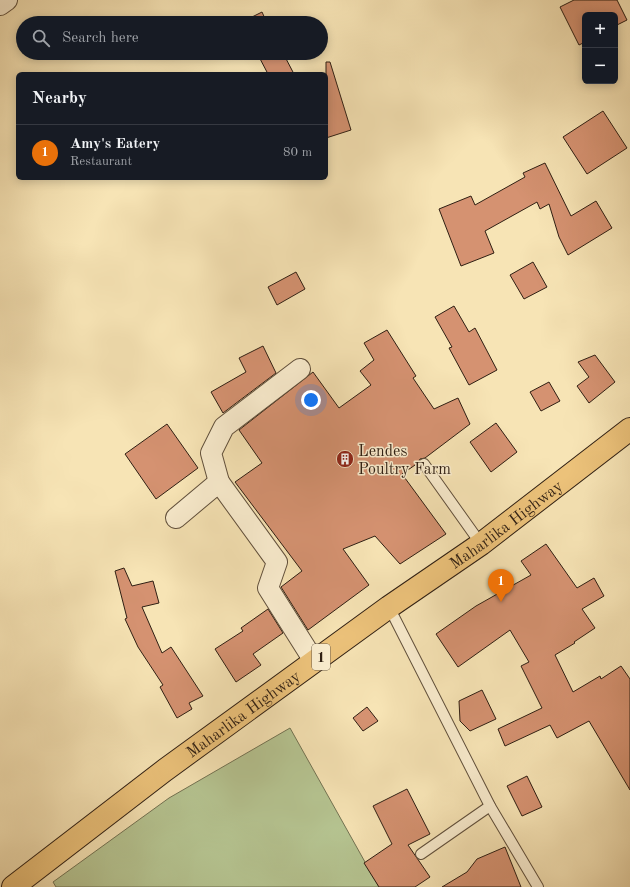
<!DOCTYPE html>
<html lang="en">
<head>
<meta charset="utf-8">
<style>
  :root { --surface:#171b24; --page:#242831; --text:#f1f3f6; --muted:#9ea1a6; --line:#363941; --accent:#db2777 }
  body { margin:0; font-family:"Old Standard TT",serif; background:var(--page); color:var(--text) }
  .controls { position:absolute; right:12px; top:12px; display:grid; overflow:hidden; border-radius:6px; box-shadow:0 2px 10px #0003 }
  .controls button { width:36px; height:36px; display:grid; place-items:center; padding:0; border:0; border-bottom:1px solid var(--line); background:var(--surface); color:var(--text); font:20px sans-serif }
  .you { position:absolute; left:311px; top:400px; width:14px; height:14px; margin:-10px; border:3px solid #fff; border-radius:50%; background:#1a73e8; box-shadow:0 0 0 6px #1a73e833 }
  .badge { display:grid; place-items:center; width:26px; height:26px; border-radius:50%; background:var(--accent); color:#fff; font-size:13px; font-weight:700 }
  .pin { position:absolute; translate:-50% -33px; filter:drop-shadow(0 1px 2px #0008) }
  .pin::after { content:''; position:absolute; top:21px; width:14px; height:12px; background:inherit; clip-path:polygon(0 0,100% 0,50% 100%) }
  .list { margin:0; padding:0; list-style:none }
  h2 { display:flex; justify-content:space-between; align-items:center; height:52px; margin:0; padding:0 16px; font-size:17px }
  h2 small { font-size:13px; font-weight:400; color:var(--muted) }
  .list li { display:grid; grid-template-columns:26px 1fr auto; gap:12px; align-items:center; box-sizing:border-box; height:56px; padding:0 16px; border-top:1px solid var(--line) }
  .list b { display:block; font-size:15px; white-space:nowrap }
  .list p { margin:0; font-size:13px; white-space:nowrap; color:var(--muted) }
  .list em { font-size:13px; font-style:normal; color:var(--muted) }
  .icon { flex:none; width:22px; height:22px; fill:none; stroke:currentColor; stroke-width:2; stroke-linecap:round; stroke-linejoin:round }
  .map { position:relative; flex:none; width:630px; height:887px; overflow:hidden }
  .search { position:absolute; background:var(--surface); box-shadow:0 2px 10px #0003; left:16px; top:16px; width:312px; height:44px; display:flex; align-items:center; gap:10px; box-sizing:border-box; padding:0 14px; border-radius:22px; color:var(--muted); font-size:15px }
  .panel { position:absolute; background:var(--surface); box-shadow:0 2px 10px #0003; left:16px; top:72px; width:312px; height:108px; border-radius:6px }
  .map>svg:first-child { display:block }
  .green { fill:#b6c592; stroke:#727252 }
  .building { fill:#d59271; stroke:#2f1f13 }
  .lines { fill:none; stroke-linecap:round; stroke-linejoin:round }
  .service-casing { stroke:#61503c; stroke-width:12 }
  .minor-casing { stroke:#61503c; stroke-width:22 }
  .trunk-casing { stroke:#2f1f13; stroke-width:24 }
  .service { stroke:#faedcf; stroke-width:10 }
  .minor { stroke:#faedcf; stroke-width:20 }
  .trunk { stroke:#ecc27a; stroke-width:22 }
  .labels { text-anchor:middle; stroke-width:3; stroke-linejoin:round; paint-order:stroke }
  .shield { fill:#faedcf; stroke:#6c5d4b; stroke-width:1 }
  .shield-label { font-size:15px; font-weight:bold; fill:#2f1f13 }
  .poi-label { font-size:16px; fill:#2f1f13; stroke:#faedcf; text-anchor:start }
  .street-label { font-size:16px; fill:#2f1f13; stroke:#faedcf }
</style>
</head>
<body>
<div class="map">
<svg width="630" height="887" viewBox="0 0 630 887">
  <rect width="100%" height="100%" fill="#f7e4b5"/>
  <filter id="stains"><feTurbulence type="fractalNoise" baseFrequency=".005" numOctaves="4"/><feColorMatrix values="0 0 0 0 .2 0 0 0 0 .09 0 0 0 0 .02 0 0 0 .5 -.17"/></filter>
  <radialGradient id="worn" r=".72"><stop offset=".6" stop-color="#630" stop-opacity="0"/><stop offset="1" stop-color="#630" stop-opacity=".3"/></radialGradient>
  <path class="green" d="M 290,728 L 379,887 L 56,887 L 53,882 L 169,798 Z"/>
  <g class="building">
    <path d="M 574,0 L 617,0 L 627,20 L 615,26 L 615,15 L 585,15 L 585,42 L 579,45 L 560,7 Z"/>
    <path d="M 262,12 L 267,23 L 246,23 L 244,21 Z"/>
    <path d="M 257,53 L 283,53 L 294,74 L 268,74 Z"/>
    <path d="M 326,62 L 330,62 L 351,130 L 326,138 Z"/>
    <path d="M 603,111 L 627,148 L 587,174 L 563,137 Z"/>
    <path d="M 545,163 L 571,216 L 596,201 L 612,228 L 568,255 L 559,237 L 549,204 L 540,209 L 537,202 L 485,231 L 494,253 L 461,266 L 439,209 L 471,196 L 475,205 L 525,177 L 523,173 Z"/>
    <path d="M 533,262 L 547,287 L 524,299 L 510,275 Z"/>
    <path d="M 296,272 L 305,289 L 277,305 L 268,287 Z"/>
    <path d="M 454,306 L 469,332 L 475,328 L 497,370 L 469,385 L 449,348 L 452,347 L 435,317 Z"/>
    <path d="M 387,330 L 416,376 L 413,378 L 434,409 L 458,398 L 470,424 L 425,458 L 420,459 L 418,463 L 402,474 L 446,534 L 400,564 L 375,536 L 343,549 L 369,585 L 308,630 L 281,587 L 302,571 L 235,482 L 262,463 L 239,430 L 313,372 L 339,408 L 371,385 L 360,371 L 374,360 L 364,343 Z"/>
    <path d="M 263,346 L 276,373 L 223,413 L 211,392 L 246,372 L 239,358 Z"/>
    <path d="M 595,355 L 615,382 L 589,403 L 577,386 L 589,377 L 578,362 Z"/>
    <path d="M 549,382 L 560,401 L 541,411 L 530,392 Z"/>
    <path d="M 496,423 L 517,452 L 491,472 L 470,442 Z"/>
    <path d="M 167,424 L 198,468 L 156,499 L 125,454 Z"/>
    <path d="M 546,544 L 577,588 L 594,578 L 604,596 L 582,609 L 595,628 L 574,642 L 575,643 L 555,655 L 573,692 L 600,676 L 601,679 L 621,666 L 630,679 L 630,790 L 589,721 L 557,738 L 550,725 L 505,746 L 498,729 L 542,708 L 521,666 L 529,662 L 510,630 L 458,667 L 436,634 L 476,606 L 531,575 L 521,561 Z"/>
    <path d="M 124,568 L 132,586 L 153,581 L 159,603 L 142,607 L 162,653 L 171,647 L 203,696 L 189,703 L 192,709 L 177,718 L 160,687 L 163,685 L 138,647 L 125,619 L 127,618 L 115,571 Z"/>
    <path d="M 268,609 L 283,633 L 253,654 L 261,665 L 236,682 L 215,649 L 243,631 L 241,628 Z"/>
    <path d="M 482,690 L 496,719 L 470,731 L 460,721 L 459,701 Z"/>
    <path d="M 367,707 L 378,721 L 363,731 L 353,718 Z"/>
    <path d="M 527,776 L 542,807 L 522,816 L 507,786 Z"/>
    <path d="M 407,789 L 430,834 L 408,845 L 430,877 L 415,887 L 379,887 L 364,863 L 392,844 L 373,806 Z"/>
    <path d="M 505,847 L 521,887 L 442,887 L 467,872 L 477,859 Z"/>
  </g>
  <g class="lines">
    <defs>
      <g id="service">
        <path d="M 424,464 L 481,544"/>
        <path d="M 389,607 L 490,806 L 538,887"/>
        <path d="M 421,854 L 490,806"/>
      </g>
      <g id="minor">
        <path d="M 0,5 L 7,0"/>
        <path d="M 219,482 L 211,453 L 224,427 L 300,369"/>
        <path d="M 176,518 L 219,482 L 277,562 L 268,588 L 314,661"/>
      </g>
      <g id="trunk">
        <path id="s1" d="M 13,887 L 165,770 L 389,607 L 481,544 L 630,429"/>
      </g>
    </defs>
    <use href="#service" class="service-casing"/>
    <use href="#minor" class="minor-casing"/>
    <use href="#trunk" class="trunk-casing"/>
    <use href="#service" class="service"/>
    <use href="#minor" class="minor"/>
    <use href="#trunk" class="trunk"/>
  </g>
  <defs>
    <symbol id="building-disc" viewBox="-11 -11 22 22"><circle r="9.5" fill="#8f2418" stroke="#faedcf"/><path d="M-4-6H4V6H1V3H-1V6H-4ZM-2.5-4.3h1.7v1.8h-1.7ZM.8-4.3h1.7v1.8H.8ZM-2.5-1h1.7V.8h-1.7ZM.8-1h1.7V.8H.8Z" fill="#fff"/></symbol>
  </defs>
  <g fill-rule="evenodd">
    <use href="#building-disc" x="335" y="449" width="20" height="20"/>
  </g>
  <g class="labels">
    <rect class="shield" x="312" y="644" width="18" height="26" rx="3"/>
    <g class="shield-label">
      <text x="321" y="662">1</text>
    </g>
    <g class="poi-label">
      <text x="358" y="456">Lendes<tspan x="358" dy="18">Poultry Farm</tspan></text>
    </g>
    <g class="street-label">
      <text dy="6" stroke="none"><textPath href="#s1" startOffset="612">Maharlika Highway</textPath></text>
      <text dy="6" stroke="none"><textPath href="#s1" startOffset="288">Maharlika Highway</textPath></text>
    </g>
  </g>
  <rect width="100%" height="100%" filter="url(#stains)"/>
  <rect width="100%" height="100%" fill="url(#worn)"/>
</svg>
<div class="controls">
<button>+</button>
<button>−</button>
</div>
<div class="you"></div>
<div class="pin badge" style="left:501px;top:602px;background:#e8710a">1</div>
<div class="search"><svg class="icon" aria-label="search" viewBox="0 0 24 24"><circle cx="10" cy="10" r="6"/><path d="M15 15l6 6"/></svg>Search here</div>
<section class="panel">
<h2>Nearby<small></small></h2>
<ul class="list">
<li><span class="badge" style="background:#e8710a">1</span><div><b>Amy's Eatery</b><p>Restaurant</p></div><em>80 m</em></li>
</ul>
</section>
</div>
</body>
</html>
